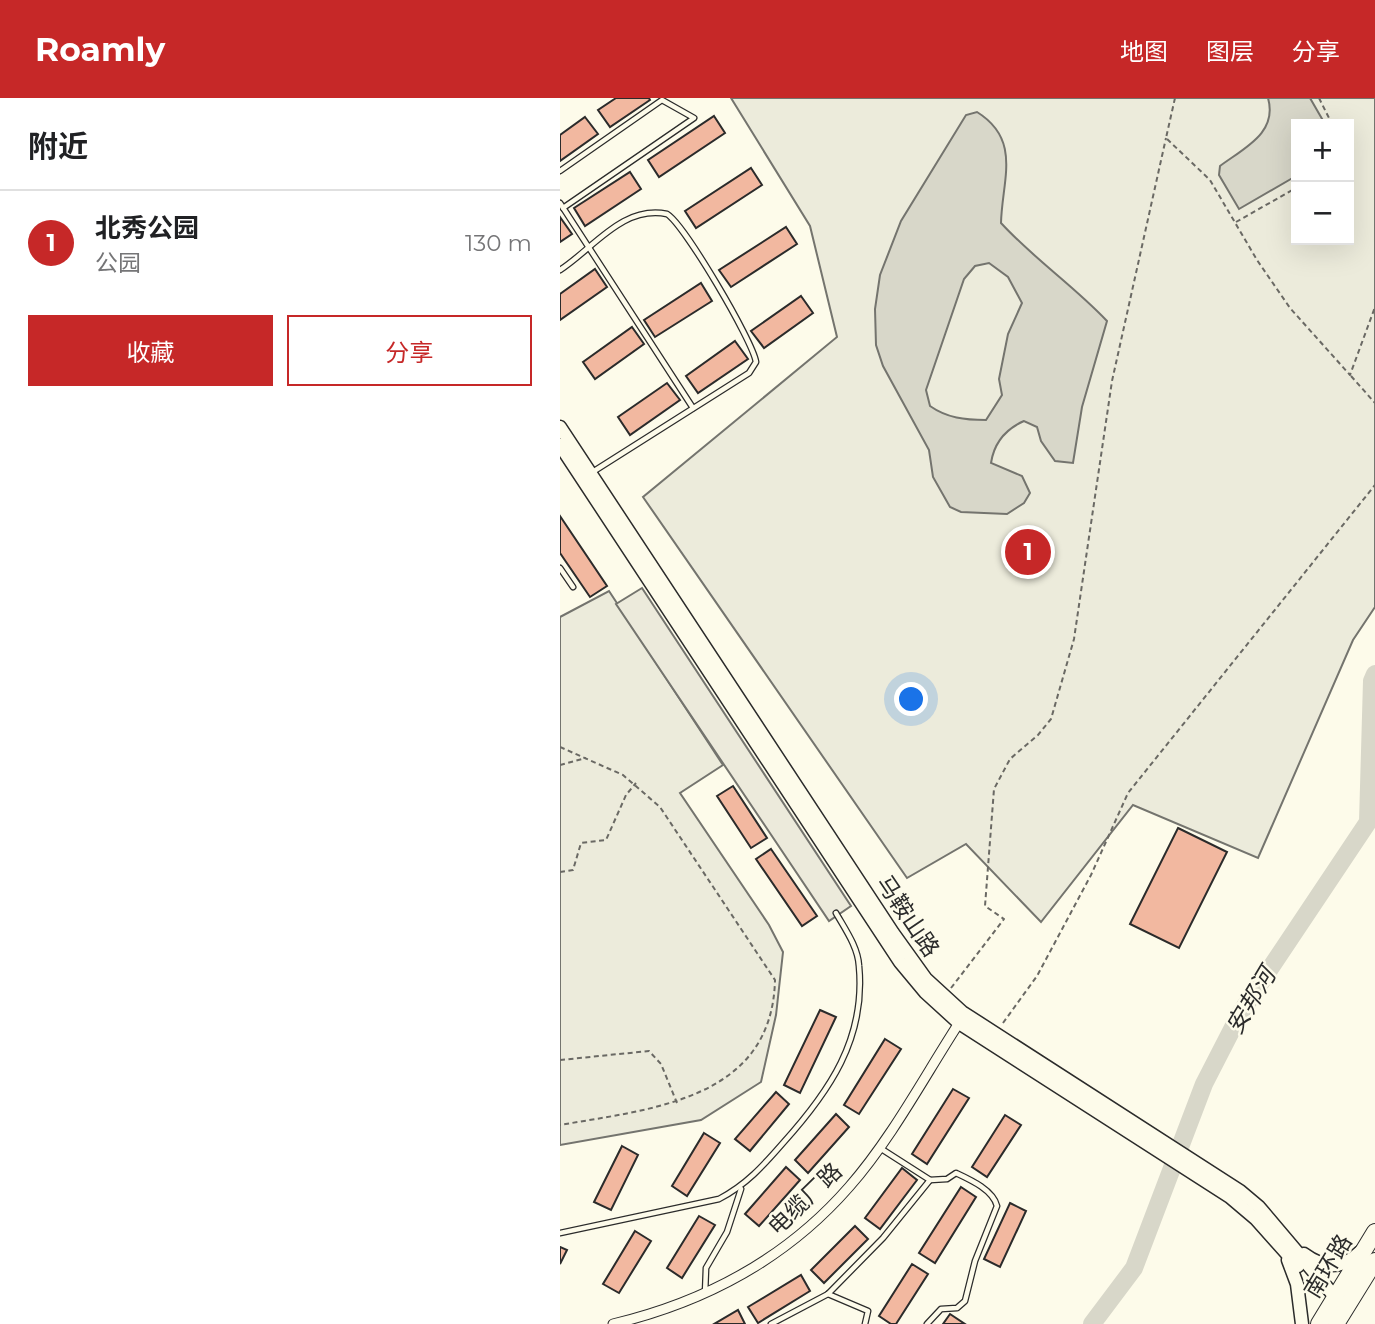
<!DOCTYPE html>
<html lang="zh">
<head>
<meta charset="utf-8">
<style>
  :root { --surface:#fff; --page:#f2f2f2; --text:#202124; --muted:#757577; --line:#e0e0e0; --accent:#c62828 }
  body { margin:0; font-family:Montserrat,"Noto Sans SC",sans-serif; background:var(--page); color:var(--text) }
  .controls { position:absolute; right:21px; top:21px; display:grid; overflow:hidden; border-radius:0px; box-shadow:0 7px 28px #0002 }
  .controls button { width:63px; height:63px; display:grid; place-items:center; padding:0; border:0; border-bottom:2px solid var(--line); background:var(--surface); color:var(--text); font:35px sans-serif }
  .you { position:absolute; left:352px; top:602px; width:24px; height:24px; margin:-18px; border:5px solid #fff; border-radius:50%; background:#1a73e8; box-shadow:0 0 0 10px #1a73e833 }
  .badge { display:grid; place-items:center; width:46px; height:46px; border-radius:50%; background:var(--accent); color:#fff; font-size:23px; font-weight:700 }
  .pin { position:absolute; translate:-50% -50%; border:4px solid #fff; box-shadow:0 2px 7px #0006 }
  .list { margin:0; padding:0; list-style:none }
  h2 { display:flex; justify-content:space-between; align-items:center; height:91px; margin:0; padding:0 28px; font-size:30px }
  h2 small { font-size:23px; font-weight:400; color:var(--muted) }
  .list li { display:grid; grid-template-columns:46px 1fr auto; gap:21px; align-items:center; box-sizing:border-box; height:105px; padding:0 28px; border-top:2px solid var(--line) }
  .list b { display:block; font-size:26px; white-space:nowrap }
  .list p { margin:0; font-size:23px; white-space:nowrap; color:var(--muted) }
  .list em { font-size:23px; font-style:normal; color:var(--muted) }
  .actions { display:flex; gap:14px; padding:21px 28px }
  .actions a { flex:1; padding:16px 0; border:2px solid var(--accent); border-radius:0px; text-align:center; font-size:24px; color:var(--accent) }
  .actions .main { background:var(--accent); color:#fff }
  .map { position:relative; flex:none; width:815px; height:1226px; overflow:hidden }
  header { display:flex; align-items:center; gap:42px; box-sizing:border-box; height:98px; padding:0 35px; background:var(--accent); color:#fff }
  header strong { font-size:33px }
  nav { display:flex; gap:38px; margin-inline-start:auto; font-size:24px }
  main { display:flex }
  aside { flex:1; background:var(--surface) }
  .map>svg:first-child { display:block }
  .green { fill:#ecebdb; stroke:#74746e; stroke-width:2; fill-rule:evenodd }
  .parking { fill:#eceadb; stroke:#74746e; stroke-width:2 }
  .water { fill:#d8d7c9; stroke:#74746e; stroke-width:2; fill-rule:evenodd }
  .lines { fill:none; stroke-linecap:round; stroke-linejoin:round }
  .river { stroke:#d8d7c9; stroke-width:18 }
  .building { fill:#f2b8a0; stroke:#2b2b2b; stroke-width:2 }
  .lane-casing { stroke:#2b2b2b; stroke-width:7 }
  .street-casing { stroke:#2b2b2b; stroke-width:11 }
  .secondary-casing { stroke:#2b2b2b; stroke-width:15 }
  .highway-casing { stroke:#2b2b2b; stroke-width:18 }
  .path { stroke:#6a6964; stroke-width:2; stroke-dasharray:5 3.5; stroke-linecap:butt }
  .lane { stroke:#fdfbea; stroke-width:4.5 }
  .street { stroke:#fdfbea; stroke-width:9 }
  .secondary { stroke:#fdfbea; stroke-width:12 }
  .highway { stroke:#fdfbea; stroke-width:16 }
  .labels { text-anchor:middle; stroke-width:5; stroke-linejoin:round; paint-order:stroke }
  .street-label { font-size:23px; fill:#2b2b2b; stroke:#fdfbea }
  .water-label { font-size:24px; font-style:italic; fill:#2b2b2b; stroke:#fdfbea }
</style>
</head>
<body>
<header>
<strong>Roamly</strong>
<nav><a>地图</a><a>图层</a><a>分享</a></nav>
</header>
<main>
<aside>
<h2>附近<small></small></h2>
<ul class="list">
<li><span class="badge">1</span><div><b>北秀公园</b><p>公园</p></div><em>130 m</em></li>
</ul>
<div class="actions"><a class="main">收藏</a><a>分享</a></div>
</aside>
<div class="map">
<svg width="815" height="1226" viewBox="0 0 815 1226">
  <rect width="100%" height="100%" fill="#fdfbea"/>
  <g class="green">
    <path d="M 171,0 L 815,0 L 815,509 L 793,542 L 698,760 L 573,707 L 481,824 L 406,746 L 347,780 L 83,399 L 277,239 L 250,128 ZM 736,26 L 789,26 L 789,142 L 736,142 Z"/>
    <path d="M 49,493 L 163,667 L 120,695 L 209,827 L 223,854 L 216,917 L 201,984 L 141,1022 L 0,1047 L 0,519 Z"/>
  </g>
  <path class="parking" d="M 82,490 L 291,808 L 269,823 L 56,506 Z"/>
  <g class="water">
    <path d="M 708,0 L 750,0 L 765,26 L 736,26 L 736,78 L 679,111 L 659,77 L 660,68 C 684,50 718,35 708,0 Z"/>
    <path d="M 417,14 C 462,42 442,82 441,125 C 474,161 514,188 547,223 L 522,309 L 513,365 L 495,363 L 481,343 L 477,329 L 464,323 C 446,331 434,345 431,365 L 462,378 L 470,395 L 464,405 L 447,416 L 401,414 L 390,409 L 373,379 L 369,352 L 323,268 L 316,247 L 315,211 L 320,177 L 341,123 L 406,17 ZM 429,165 L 448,179 L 462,205 L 448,236 L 439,281 L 442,297 L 426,322 C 405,322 387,320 370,308 L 366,292 L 404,181 L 415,168 Z"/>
  </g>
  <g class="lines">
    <path class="river" d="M 532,1226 L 574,1170 L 644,986 L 681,914 L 808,724 L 812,583 L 815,576"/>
  </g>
  <g class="building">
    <path d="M 56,0 L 89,0 L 90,2 L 50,29 L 38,12 Z"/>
    <path d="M 154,18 L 165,35 L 99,79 L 88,62 Z"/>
    <path d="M 25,19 L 38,36 L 0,63 L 0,37 Z"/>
    <path d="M 191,70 L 202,87 L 136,130 L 125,113 Z"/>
    <path d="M 70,74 L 81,91 L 25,128 L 14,110 Z"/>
    <path d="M 0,119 L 12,136 L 0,144 Z"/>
    <path d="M 226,129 L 237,146 L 171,189 L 159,172 Z"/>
    <path d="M 35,171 L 47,189 L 0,222 L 0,196 Z"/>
    <path d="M 141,185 L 152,203 L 95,239 L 84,222 Z"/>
    <path d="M 241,198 L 253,215 L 204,250 L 191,233 Z"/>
    <path d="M 72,229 L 84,246 L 35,281 L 23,264 Z"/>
    <path d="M 175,243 L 188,261 L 138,295 L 126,278 Z"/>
    <path d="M 107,285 L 120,302 L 70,337 L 58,319 Z"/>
    <path d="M 0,418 L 47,488 L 30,499 L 0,455 Z"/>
    <path d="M 173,688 L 207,740 L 191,750 L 157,698 Z"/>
    <path d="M 618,730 L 667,754 L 619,850 L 570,826 Z"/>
    <path d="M 211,751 L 257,818 L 242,828 L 196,761 Z"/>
    <path d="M 260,912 L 276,919 L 240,995 L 224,987 Z"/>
    <path d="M 325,941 L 341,951 L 299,1016 L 284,1007 Z"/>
    <path d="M 393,991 L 409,1000 L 367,1066 L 352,1056 Z"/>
    <path d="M 216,994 L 229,1006 L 190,1053 L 175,1041 Z"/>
    <path d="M 276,1016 L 289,1029 L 248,1075 L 235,1062 Z"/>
    <path d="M 445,1017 L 461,1027 L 427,1079 L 412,1069 Z"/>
    <path d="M 144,1035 L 160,1045 L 127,1098 L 112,1088 Z"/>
    <path d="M 62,1048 L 78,1057 L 51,1112 L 34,1104 Z"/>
    <path d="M 226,1069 L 240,1082 L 199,1128 L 185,1116 Z"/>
    <path d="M 342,1070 L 357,1082 L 320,1131 L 305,1120 Z"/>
    <path d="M 401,1089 L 416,1099 L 375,1165 L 359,1155 Z"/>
    <path d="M 450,1105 L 466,1113 L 440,1169 L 424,1161 Z"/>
    <path d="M 139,1118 L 155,1127 L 122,1180 L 107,1170 Z"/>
    <path d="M 295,1128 L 308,1141 L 264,1185 L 251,1172 Z"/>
    <path d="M 75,1133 L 91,1143 L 59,1195 L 43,1186 Z"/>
    <path d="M 0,1149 L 7,1152 L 0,1166 Z"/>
    <path d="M 352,1166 L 368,1176 L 336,1226 L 331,1226 L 319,1218 Z"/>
    <path d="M 241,1177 L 250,1193 L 198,1225 L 188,1209 Z"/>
    <path d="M 178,1212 L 185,1226 L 154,1226 Z"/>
    <path d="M 390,1216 L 405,1226 L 383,1226 Z"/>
  </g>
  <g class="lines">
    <defs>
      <g id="lane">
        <path d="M 0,73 L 102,2 L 134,20 L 3,110"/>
        <path d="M 0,105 L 133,310"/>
        <path d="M 0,172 C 33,151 62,107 107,116 C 124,126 193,243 196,264 L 189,275 L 31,375"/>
        <path d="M 0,470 L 13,489"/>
        <path d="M 0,1135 L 159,1101 C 186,1087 203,1068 223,1045 C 269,994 306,941 299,868 C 298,849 285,831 276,815"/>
        <path d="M 145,1196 L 146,1170 L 167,1134 L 181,1091"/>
        <path d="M 268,1196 L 308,1213 L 305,1226"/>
        <path d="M 211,1226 L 268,1196 L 323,1140 L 370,1082 L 320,1050"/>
        <path d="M 367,1226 L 381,1211 L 397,1210 L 405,1203 L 415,1163 L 437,1108 C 433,1092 411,1082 396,1075 L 387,1081 L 370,1082"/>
      </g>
      <path id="street" d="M 53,1226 C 145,1204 227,1160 289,1089 C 332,1040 364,979 399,925"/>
      <g id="secondary">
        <path d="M 0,329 L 333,835 L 366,881 L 402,914 L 680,1093 L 699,1109 L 781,1206"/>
        <path d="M 0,347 L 340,864 L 365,894 L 399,925 L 670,1099 L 696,1121 L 738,1168"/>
        <path d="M 744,1156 C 763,1170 782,1172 800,1154"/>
        <path d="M 728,1162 L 737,1186 L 742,1226"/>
      </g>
      <g id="highway">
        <path d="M 759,1226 L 815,1134"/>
        <path d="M 776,1226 L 815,1163"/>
      </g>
    </defs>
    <use href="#lane" class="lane-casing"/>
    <use href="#street" class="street-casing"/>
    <use href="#secondary" class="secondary-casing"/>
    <use href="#highway" class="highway-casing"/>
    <g class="path">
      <path d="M 615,0 L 606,40 L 650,82 L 697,162 L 730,210 L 790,277 L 815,209"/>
      <path d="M 759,0 L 772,26"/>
      <path d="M 789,59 L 789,60"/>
      <path d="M 676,124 L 736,90"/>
      <path d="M 791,278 L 815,305"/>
      <path d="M 0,649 L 63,677 L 100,709 L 215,882 C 212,1002 91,1011 0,1027"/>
      <path d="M 0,667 L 26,660"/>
      <path d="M 0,774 L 13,772 L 21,745 L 46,742 L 66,697 L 76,685"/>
      <path d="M 391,890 L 444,821 L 425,808 L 434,691 L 450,661 L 478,637 L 491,621 L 514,541 L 552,283 L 606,40"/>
      <path d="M 443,925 L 477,878 L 531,777 L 568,695 L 815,387"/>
      <path d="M 0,962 L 89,953 L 101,966 L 117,1005"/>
    </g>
    <use href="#lane" class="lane"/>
    <use href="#street" class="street"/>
    <use href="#secondary" class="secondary"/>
    <use href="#highway" class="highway"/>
  </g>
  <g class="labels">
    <g class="street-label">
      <text transform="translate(348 818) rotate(56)" y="8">马鞍山路</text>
      <text transform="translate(245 1101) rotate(-44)" y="8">电缆厂路</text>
      <text transform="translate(768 1168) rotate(-59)" y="8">南环路</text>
    </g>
    <g class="water-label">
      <text transform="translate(691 903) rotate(-59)" y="8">安邦河</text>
    </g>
  </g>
</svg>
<div class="controls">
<button>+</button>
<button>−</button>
</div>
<div class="you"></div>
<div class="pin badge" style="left:468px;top:454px">1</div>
</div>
</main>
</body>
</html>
